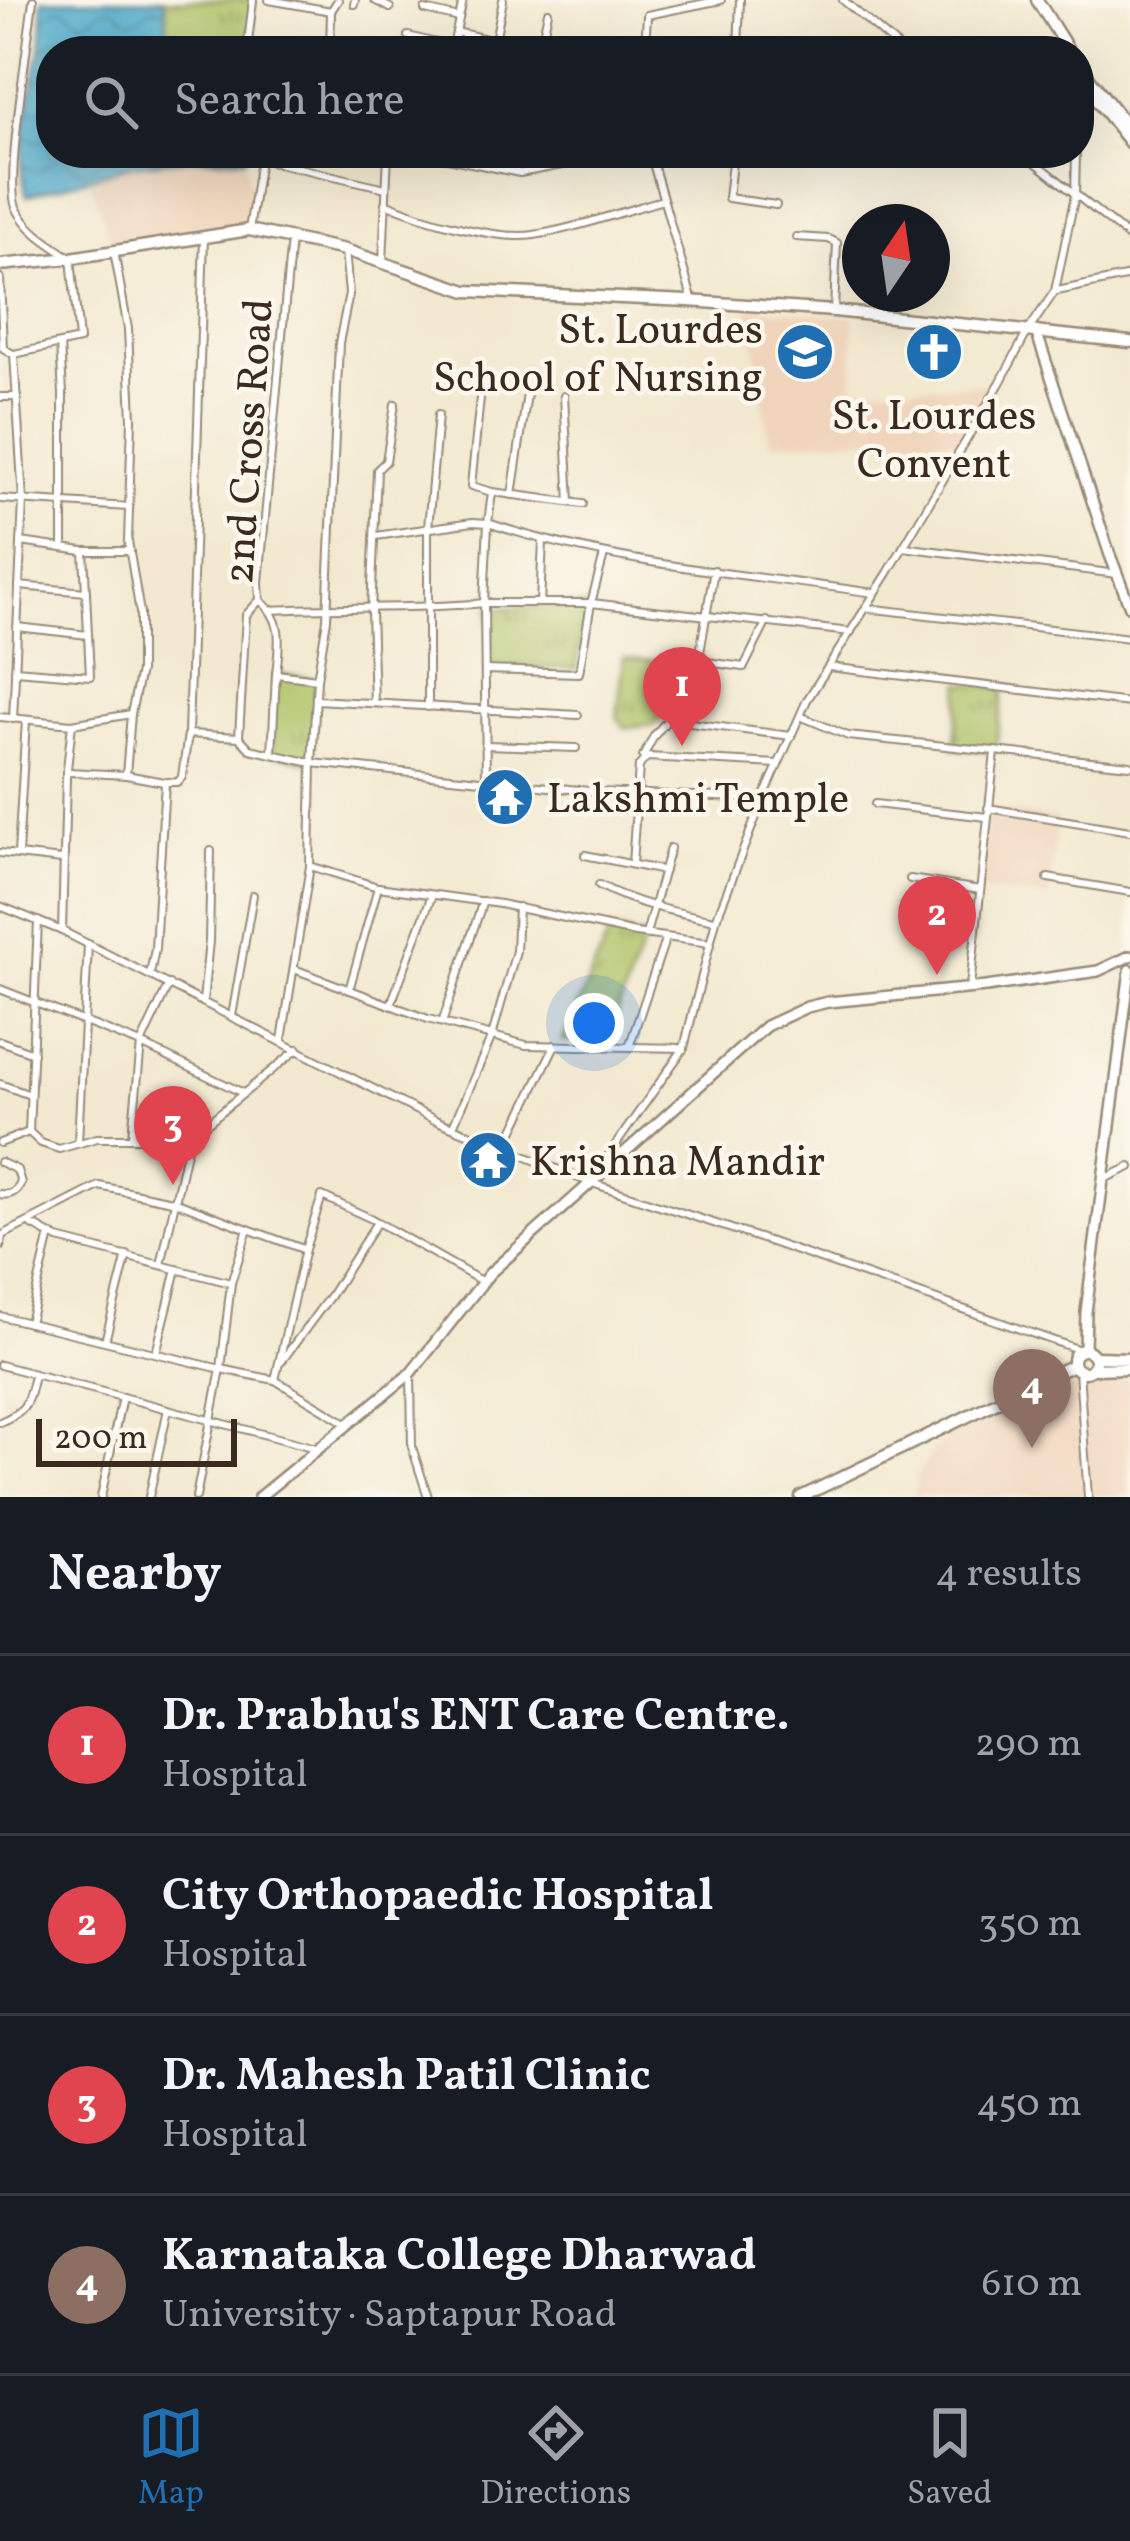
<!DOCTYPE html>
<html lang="en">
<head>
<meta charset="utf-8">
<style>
  :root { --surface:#171b24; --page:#242831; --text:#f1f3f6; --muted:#9ea1a6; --line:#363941; --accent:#1f6fb2 }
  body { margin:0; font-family:Vollkorn,serif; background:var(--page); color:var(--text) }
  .compass { position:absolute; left:842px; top:204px; width:108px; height:108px; border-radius:50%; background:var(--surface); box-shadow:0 12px 48px #0002; rotate:13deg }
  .scale { position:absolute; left:36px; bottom:30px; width:201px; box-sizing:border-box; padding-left:12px; border:6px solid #3b2a1e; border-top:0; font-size:33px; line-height:42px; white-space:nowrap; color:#3b2a1e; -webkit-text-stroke:9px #fbf7ec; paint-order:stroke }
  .you { position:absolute; left:594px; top:1023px; width:42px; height:42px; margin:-30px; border:9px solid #fff; border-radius:50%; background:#1a73e8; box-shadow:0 0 0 18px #1a73e833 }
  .badge { display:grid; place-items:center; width:78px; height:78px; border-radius:50%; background:var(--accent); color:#fff; font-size:39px; font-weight:700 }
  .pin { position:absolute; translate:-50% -99px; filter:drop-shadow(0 3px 6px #0008) }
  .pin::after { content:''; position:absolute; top:63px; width:42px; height:36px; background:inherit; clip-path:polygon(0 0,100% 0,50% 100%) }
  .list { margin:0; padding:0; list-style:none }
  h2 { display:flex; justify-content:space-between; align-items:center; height:156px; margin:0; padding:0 48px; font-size:51px }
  h2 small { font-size:39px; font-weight:400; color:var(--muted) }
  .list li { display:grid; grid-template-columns:78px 1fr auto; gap:36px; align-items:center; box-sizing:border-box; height:180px; padding:0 48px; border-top:3px solid var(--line) }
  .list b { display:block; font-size:45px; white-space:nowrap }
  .list p { margin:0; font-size:39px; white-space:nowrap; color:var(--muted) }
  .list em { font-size:39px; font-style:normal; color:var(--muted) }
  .icon { flex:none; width:66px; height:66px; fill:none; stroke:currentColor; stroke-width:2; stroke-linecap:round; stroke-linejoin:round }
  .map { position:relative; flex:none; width:1130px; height:1497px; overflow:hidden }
  .search { position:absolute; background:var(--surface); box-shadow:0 12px 48px #0002; left:36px; right:36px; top:36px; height:132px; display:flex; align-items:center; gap:30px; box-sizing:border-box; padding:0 42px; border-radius:48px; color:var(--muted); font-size:45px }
  .sheet { height:876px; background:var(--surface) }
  nav { display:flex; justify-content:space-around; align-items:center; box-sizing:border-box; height:168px; border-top:3px solid var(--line); background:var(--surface); font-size:33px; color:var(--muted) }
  nav a { display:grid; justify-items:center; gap:6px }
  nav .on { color:var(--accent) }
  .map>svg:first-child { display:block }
  .built { fill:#f0d5bc }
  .park { fill:url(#park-tufts); stroke:#767642; stroke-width:3 }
  .water { fill:url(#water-waves); stroke:#456b76; stroke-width:3 }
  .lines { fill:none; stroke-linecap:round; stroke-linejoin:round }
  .minor-casing { stroke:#978a77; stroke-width:10 }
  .tertiary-casing { stroke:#978a77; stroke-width:14 }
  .primary-casing { stroke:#978a77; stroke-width:15 }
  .minor { stroke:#fff; stroke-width:6 }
  .tertiary { stroke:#fff; stroke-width:9 }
  .primary { stroke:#fff; stroke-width:10 }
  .labels { text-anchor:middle; stroke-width:9; stroke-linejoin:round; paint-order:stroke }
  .poi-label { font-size:42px; fill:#3b2a1e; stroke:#fbf7ec; text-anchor:start }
  .street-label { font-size:42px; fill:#3b2a1e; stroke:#fbf7ec }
</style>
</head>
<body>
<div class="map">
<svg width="1130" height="1497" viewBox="0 0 1130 1497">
  <defs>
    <pattern id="park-tufts" width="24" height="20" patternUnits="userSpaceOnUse" patternTransform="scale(3)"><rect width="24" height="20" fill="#b0c367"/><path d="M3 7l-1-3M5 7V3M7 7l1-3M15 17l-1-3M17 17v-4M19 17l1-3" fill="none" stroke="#909f54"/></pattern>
    <pattern id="water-waves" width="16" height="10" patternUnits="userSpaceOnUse" patternTransform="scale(3)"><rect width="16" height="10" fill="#4faccd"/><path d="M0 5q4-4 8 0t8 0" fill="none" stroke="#438ca6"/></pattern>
  </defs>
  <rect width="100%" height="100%" fill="#fbf7ec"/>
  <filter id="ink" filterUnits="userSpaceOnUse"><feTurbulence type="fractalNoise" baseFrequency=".00833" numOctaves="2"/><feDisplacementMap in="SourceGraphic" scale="24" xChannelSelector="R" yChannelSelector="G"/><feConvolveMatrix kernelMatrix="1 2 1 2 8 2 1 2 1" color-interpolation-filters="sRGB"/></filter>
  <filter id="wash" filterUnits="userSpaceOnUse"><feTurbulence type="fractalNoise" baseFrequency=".004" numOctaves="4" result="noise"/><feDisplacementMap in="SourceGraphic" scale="48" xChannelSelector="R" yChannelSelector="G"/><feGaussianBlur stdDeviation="2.7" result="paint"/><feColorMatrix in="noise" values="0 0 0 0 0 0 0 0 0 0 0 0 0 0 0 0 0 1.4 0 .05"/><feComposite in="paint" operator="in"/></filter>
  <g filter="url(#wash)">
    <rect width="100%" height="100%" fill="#f3e9d0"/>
    <g class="built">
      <path d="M 195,158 L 245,158 L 253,206 L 249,230 L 114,251 L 90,179 L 132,165 Z"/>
      <path d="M 749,308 L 854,317 L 854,387 L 996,385 L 962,441 L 857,439 L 769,443 Z"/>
      <path d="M 988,808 L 1057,819 L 1048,898 L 980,890 Z"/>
      <path d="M 1130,1380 L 1130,1497 L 914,1497 L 917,1476 L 953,1421 L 1072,1387 Z"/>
    </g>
    <g class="park">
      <path d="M 161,0 L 254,0 L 248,51 L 160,51 L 162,48 L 165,3 Z"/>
      <path d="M 587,606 L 576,669 L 489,666 L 490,608 Z"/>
      <path d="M 624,658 L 692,666 L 690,683 L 654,725 L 626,728 L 617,717 Z"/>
      <path d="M 276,674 L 317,679 L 312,763 L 272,753 Z"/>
      <path d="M 961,683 L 1004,688 L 995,752 L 954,748 Z"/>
      <path d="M 611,930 L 645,938 L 606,1043 L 562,1041 Z"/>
    </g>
    <path class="water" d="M 42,0 L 161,0 L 165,3 L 167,32 L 160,51 C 141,51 128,39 111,51 L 51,51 L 51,153 L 246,153 L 245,158 L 195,158 L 132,165 L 27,196 C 11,145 35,89 42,38 C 43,26 42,12 42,0 Z"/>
  </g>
  <g filter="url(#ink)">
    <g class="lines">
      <defs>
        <g id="minor">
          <path d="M 269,0 L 331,11"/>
          <path d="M 374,0 L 390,8"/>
          <path d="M 843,0 L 903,51"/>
          <path d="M 354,4 L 355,0"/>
          <path d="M 425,10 L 459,18"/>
          <path d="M 456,32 L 540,51"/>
          <path d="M 408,36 L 453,47"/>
          <path d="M 540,49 L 548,12"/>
          <path d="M 247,51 L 253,0"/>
          <path d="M 330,51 L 331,11 L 338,0"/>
          <path d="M 452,51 L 463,0"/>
          <path d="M 493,51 L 503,0"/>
          <path d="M 634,51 L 646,32 L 647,15 L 721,0"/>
          <path d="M 738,51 L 740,0"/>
          <path d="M 423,153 L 520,173 L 625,153"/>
          <path d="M 650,153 L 693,302"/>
          <path d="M 733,153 L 728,198 L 776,205"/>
          <path d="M 1024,153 L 1130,238"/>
          <path d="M 260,159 L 386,188"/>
          <path d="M 498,168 L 500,153"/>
          <path d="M 385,203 C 420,218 496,241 534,235 C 575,229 623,211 663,200"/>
          <path d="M 249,230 L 261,153"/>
          <path d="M 796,237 L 829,239 L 837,243 L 834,311"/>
          <path d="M 291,239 L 259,582 L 260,600 C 285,621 279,644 276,674 L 317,679"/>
          <path d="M 383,262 L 388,153"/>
          <path d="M 0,278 L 3,348 L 13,354"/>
          <path d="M 1057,291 L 1130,276"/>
          <path d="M 60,344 L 63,394 L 63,548"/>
          <path d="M 564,396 L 570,502"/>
          <path d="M 0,397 L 17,397"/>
          <path d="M 480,398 L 471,486 L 492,492 L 488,523 C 613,565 746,574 875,593"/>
          <path d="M 492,492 L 583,504"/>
          <path d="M 512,495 L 527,394"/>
          <path d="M 0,499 L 129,507"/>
          <path d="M 376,536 L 473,522 L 488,523 L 484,603 L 591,603 L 851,632"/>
          <path d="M 21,542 L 83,551"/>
          <path d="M 903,547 L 1117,574"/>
          <path d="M 19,586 L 86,592"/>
          <path d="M 540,603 L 543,541"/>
          <path d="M 866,608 L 1130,638"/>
          <path d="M 272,610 C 343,606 413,610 484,603 L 486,781"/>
          <path d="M 17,627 L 88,635"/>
          <path d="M 699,661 L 744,667 L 767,621"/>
          <path d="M 829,667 L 1130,703"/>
          <path d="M 15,670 L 90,676 L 84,551 L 130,551"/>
          <path d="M 485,670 L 579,673 L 591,603 L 604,555"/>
          <path d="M 316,700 L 578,715"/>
          <path d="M 374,703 L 371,612 L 377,470 L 386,461 L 395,404"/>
          <path d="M 428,707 L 428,528 L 438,415"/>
          <path d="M 675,711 L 690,723 L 791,736"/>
          <path d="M 800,716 L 848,736 L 1130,765"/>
          <path d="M 0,717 L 72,724 L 131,714"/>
          <path d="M 13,719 L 23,501 L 14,354 L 79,340 L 71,258 C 50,244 27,231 16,207 C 5,181 29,38 33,0"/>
          <path d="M 188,734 L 239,737 L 250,749 L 312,763 L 599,792 L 763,799 L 716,920 L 684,1048 L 593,1177"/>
          <path d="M 239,737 L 246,615 L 260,600"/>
          <path d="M 485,745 L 576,748"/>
          <path d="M 272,753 L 276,674"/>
          <path d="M 643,757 L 654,736 L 694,688 L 714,570"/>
          <path d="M 69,772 L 126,775 L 131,714 L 140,671 L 140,613 L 128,541 L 132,419 L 128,329 L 114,251"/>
          <path d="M 126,775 L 164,782"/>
          <path d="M 763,799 L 807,700 L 888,573 L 1000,383 L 1028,331 L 1055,291 L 1075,195 L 1076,153"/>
          <path d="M 875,804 L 987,817"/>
          <path d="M 988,808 L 1130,831"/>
          <path d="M 0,853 L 62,860"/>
          <path d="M 18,854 L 26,720"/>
          <path d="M 585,855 L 664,871"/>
          <path d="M 632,864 L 639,766 L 647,757 L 778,764"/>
          <path d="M 310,866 L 378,887 L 500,904 L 635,933 L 710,943"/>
          <path d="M 1048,878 L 1130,892"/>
          <path d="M 910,879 L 980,890"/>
          <path d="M 599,885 C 637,905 674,912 715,920"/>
          <path d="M 0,906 L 62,931 L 435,1120 L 589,1182 L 771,1242 L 1080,1350"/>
          <path d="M 62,931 L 66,778 L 72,724"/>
          <path d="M 646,934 L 670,848"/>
          <path d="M 294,969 L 428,1019 L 526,1045 L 684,1048"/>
          <path d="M 150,974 L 155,949 L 165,782 L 178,782 L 182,777 L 188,734 L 204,237"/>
          <path d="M 970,987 L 995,752"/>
          <path d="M 0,989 L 141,1044 L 243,1093"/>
          <path d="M 349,990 L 378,887"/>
          <path d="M 203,1001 L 209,941 L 211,851"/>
          <path d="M 391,1004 L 432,895"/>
          <path d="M 232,1016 L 253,895"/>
          <path d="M 442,1023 L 483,901"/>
          <path d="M 282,1040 L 310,866 L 312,763 L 317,679 L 327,619 L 339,343 L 349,294 L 345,250"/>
          <path d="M 0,1041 L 33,1053"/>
          <path d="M 629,1047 L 666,937"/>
          <path d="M 0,1084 L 30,1095"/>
          <path d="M 453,1126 L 492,1036 L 516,951 L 518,907"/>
          <path d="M 29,1132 L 38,921"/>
          <path d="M 132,1136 L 141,1044 L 169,984"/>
          <path d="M 78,1142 L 88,944"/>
          <path d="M 0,1143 L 29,1132 L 41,1143 L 59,1149 L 97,1138 L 189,1138 L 298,1049"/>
          <path d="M 505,1148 L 555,1045"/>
          <path d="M 0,1162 L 17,1170 L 21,1183 C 16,1192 11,1196 0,1194"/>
          <path d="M 1102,1180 L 1130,1167"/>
          <path d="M 29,1223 L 58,1239 L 231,1283"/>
          <path d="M 0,1247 L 3,1235 L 99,1186 L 177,1202 L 248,1229"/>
          <path d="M 161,1265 L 189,1138"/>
          <path d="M 0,1316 L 221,1369 L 275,1380"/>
          <path d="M 29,1323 L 50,1235"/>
          <path d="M 105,1341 L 127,1255"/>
          <path d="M 156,1353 L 177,1269"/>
          <path d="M 281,1362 L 330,1296 L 377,1222"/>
          <path d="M 0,1365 L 316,1448"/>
          <path d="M 1079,1371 L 1088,1497"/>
          <path d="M 411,1373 L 412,1447 L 428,1497"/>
          <path d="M 0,1422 C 28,1410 27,1404 34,1376"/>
          <path d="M 348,1424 L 275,1380 L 305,1249 L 322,1196 L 372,1219 L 483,1282"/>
          <path d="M 101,1497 L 122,1397"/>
          <path d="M 149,1497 L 168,1409"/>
          <path d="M 196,1497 L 221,1369 L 231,1283 L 248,1229 L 303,1249"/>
        </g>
        <g id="tertiary">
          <path d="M 1036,331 L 1110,555 L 1130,607"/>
          <path d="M 1085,1349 L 1086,1312 L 1130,970"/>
          <path d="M 259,1497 L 411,1373 L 490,1273 L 766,1026 L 807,1007 L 828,1002 L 986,987 L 1098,971 L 1130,956"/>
        </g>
        <g id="primary">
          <path d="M 1037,0 L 1069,51"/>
          <path d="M 1079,65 L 1130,130"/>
          <path d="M 1079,78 L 1130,143"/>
          <path d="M 0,265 L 71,258 L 249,230 L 345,250 L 467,291 L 688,301 L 834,311 L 1130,342"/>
          <circle cx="1084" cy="1361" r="11"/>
          <path d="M 1095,1357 L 1130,1358"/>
          <path d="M 1092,1369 L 1130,1368"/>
          <path d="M 801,1497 L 1073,1365"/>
        </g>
      </defs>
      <use href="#minor" class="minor-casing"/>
      <use href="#tertiary" class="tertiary-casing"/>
      <use href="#primary" class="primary-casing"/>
      <use href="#minor" class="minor"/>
      <use href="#tertiary" class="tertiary"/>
      <use href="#primary" class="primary"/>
    </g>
  </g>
  <defs>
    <symbol id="university-disc" viewBox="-11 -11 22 22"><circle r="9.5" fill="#1f6fb2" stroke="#fbf7ec"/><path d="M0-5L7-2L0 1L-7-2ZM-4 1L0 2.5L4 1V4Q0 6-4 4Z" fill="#fff"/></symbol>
    <symbol id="church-disc" viewBox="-11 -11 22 22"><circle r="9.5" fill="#1f6fb2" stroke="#fbf7ec"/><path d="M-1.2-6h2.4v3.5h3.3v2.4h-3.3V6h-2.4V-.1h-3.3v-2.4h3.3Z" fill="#fff"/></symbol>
    <symbol id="temple-disc" viewBox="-11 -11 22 22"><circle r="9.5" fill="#1f6fb2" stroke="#fbf7ec"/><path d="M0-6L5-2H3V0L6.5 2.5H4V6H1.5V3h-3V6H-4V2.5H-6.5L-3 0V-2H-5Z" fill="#fff"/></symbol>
  </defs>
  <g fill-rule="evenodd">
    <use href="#university-disc" x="772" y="319" width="66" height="66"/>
    <use href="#church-disc" x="901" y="319" width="66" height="66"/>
    <use href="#temple-disc" x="472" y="764" width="66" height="66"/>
    <use href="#temple-disc" x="455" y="1127" width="66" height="66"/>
  </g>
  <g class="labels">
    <g class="poi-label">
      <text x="763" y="343" text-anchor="end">St. Lourdes<tspan x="763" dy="48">School of Nursing</tspan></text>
      <text x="934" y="429" text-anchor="middle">St. Lourdes<tspan x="934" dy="48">Convent</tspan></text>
      <text x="547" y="812">Lakshmi Temple</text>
      <text x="530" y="1175">Krishna Mandir</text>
    </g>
    <g class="street-label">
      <text transform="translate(247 441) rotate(-86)" y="15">2nd Cross Road</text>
    </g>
  </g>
</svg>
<svg class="compass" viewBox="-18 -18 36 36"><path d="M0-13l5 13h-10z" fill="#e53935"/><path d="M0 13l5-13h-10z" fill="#9ea1a6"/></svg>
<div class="scale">200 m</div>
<div class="you"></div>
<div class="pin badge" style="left:682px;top:746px;background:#e0444e">1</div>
<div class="pin badge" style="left:937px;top:975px;background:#e0444e">2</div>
<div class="pin badge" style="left:173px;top:1185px;background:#e0444e">3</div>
<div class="pin badge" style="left:1032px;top:1448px;background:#8d6e63">4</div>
<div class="search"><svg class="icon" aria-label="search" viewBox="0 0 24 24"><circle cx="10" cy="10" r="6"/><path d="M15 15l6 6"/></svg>Search here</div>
</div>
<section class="sheet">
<h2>Nearby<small>4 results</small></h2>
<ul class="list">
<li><span class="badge" style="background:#e0444e">1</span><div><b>Dr. Prabhu's ENT Care Centre.</b><p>Hospital</p></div><em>290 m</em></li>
<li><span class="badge" style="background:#e0444e">2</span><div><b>City Orthopaedic Hospital</b><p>Hospital</p></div><em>350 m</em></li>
<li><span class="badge" style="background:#e0444e">3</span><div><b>Dr. Mahesh Patil Clinic</b><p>Hospital</p></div><em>450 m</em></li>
<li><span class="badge" style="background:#8d6e63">4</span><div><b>Karnataka College Dharwad</b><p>University · Saptapur Road</p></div><em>610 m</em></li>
</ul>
</section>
<nav>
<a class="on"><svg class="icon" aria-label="map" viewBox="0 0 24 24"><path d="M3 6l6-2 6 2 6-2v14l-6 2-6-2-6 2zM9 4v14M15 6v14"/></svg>Map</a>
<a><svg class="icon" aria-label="directions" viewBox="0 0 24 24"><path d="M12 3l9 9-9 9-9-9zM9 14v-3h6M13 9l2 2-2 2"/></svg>Directions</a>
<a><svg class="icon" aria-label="saved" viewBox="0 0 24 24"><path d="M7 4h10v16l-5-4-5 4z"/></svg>Saved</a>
</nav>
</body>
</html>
